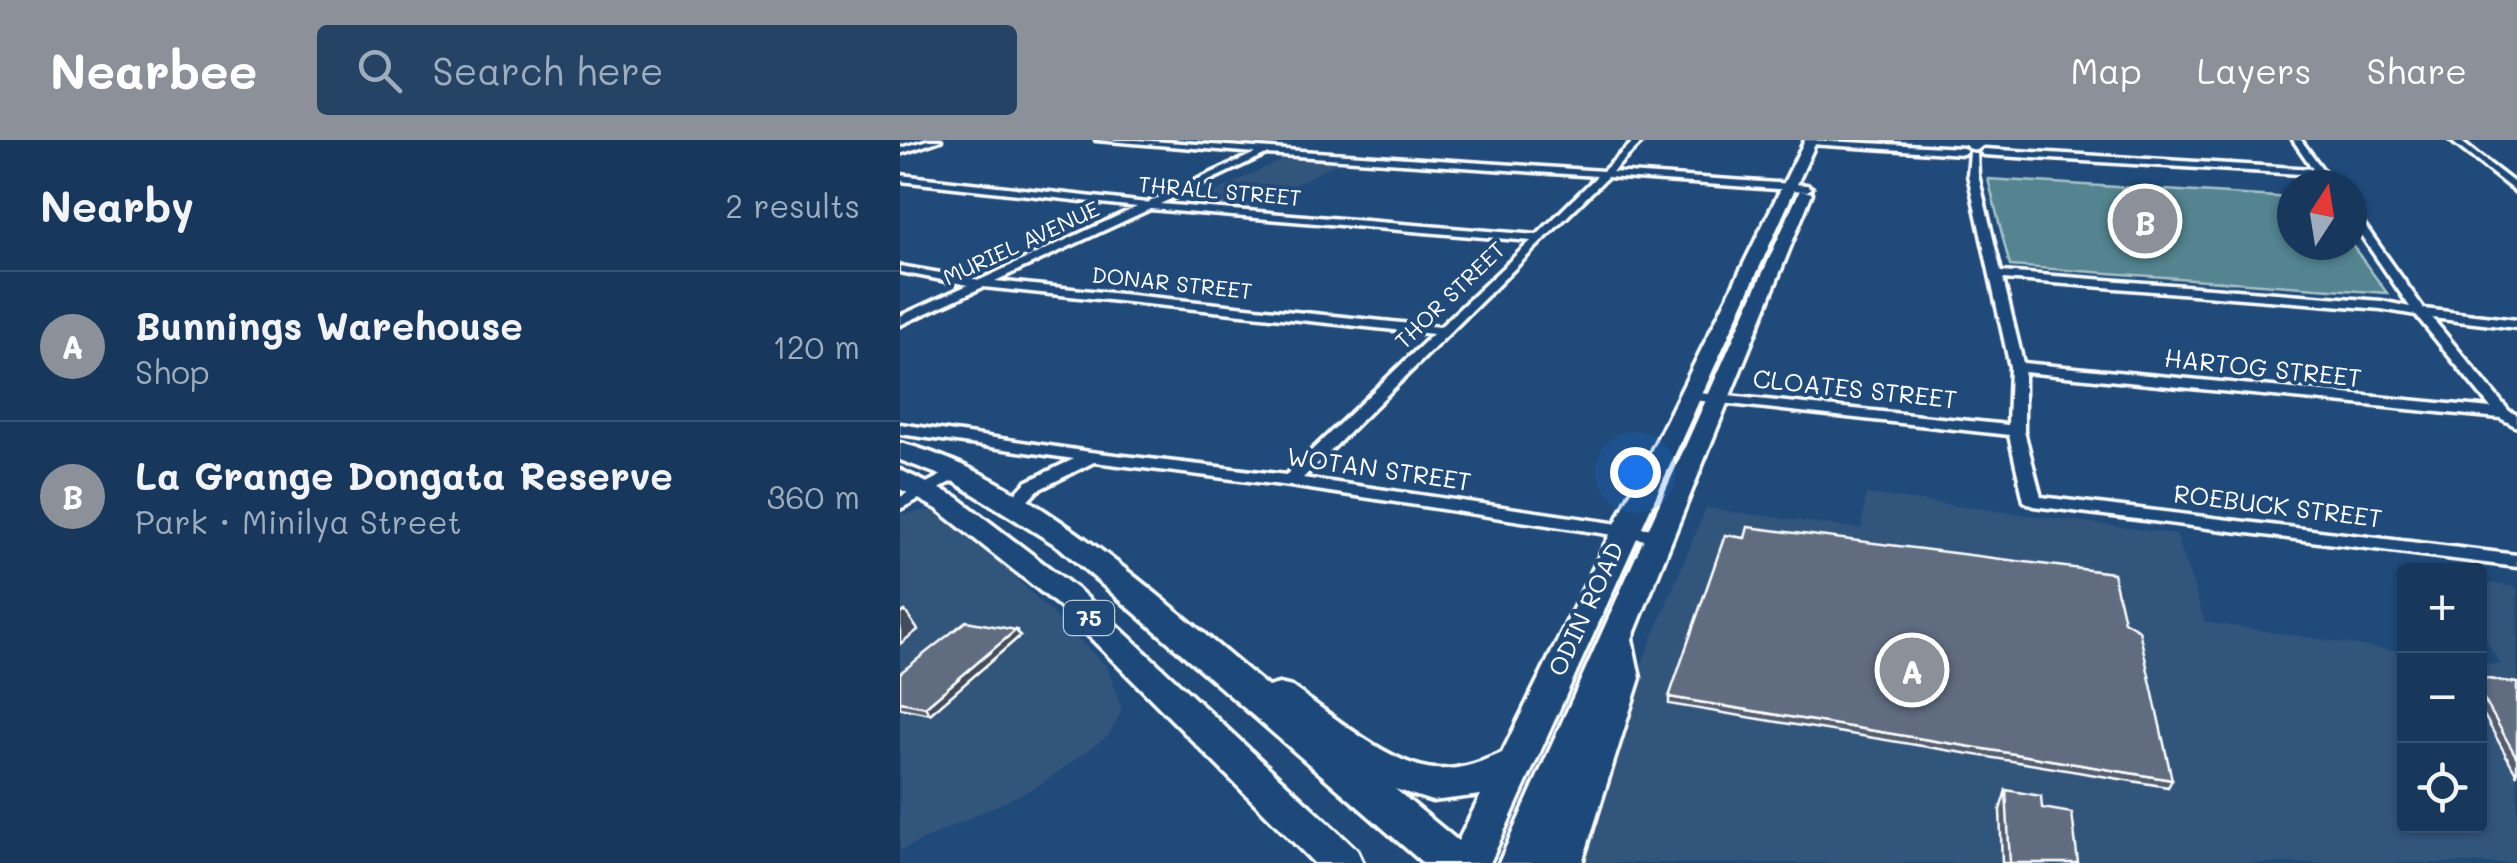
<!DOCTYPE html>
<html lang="en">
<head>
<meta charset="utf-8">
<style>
  :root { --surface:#17385c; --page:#244365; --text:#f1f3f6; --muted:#9eacbb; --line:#365272; --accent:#8c9099 }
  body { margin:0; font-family:Mali,sans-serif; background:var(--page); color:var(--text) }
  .controls { position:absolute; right:30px; bottom:30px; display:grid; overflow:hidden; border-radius:10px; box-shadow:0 2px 8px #0004 }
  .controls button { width:90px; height:90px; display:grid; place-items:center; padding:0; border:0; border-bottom:2px solid var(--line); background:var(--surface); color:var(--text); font:50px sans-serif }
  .compass { position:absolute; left:1377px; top:30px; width:90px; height:90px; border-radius:50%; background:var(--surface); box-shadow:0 2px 8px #0004; rotate:12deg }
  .you { position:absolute; left:735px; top:332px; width:35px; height:35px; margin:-25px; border:8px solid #fff; border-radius:50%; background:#1a73e8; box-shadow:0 0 0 15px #1a73e833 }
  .badge { display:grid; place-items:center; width:65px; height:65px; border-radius:50%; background:var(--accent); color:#fff; font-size:32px; font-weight:700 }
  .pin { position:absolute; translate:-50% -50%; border:5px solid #fff; box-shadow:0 2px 10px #0006 }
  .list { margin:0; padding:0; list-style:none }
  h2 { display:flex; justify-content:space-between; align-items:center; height:130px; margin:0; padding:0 40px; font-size:42px }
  h2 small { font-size:32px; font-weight:400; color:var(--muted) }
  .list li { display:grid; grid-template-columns:65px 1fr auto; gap:30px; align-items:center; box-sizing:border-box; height:150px; padding:0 40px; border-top:2px solid var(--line) }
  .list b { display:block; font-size:38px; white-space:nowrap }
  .list p { margin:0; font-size:32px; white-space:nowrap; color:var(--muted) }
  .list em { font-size:32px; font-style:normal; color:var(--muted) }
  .icon { flex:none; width:55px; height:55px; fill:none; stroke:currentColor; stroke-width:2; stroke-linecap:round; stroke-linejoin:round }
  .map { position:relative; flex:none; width:1617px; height:723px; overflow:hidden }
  header { display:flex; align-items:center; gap:60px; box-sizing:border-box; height:140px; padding:0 50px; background:var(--accent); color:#fff }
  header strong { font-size:48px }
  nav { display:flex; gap:55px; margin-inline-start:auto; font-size:35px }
  .search { width:700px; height:90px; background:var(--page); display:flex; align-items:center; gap:25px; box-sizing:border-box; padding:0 35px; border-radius:10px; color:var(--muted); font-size:38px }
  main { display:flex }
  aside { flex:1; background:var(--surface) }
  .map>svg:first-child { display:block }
  .built { fill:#32547c }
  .green { fill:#53848f; stroke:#a9c2c7; stroke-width:2.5 }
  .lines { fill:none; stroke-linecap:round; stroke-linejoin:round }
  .street-casing { stroke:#fff; stroke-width:7 }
  .primary-casing { stroke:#fff; stroke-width:7 }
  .street { fill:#1f4a7a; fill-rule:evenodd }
  .primary { fill:#1f4a7a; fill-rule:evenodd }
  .wall { fill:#535d6e; stroke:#fff; stroke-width:2.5 }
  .shaded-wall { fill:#434c5a; stroke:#fff; stroke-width:2.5 }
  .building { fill:#606c80; stroke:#fff; stroke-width:2.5 }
  .labels { text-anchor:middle; stroke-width:8; stroke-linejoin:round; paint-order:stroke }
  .far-street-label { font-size:22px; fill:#fff; stroke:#1f4a7a }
  .shield { fill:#1f4a7a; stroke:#bcc9d7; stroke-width:2.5 }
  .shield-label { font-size:22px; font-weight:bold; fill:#fff }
  .street-label { font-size:25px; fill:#fff; stroke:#1f4a7a }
</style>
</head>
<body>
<header>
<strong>Nearbee</strong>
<div class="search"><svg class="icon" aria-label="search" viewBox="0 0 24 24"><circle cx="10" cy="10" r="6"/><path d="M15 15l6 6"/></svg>Search here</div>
<nav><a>Map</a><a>Layers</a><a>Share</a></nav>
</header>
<main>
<aside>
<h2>Nearby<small>2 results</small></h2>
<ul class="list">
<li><span class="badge">A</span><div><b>Bunnings Warehouse</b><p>Shop</p></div><em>120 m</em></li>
<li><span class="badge">B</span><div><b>La Grange Dongata Reserve</b><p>Park · Minilya Street</p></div><em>360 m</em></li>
</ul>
</aside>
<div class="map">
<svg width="1617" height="723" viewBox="0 0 1617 723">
  <rect width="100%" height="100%" fill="#1f4a7a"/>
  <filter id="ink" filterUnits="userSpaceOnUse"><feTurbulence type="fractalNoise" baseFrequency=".01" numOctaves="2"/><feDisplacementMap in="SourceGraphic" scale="20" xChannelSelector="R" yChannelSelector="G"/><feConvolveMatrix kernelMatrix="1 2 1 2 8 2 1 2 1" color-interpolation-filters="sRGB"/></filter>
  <g filter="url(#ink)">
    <g class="built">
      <path d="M 385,18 L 438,22 L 350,69 L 292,63 Z"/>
      <path d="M 966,354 L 1276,394 L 1305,482 L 1504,512 L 1504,686 L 1580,686 L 1580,523 L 1601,525 L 1580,491 L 1580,442 L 1617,447 L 1617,723 L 672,723 L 675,685 L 806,368 L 961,389 Z"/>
      <path d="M 27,370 L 39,373 L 111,433 L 207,527 L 222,570 L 209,595 L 140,645 L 0,711 L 0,375 Z"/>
    </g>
    <path class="green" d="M 1088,39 L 1392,58 L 1392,105 L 1452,105 L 1487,153 L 1110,126 Z"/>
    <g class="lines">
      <defs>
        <g id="street">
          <path d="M 28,0 L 41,0 L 0,14 L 0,8 Z"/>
          <path d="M 196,0 L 236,0 L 703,31 L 735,0 L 744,0 L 712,32 L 907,45 L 912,48 L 907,51 L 707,37 L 403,338 L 760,390 L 767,392 L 769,396 L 767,400 L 760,402 L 390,346 L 194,322 L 138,350 L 120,369 L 114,370 L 105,365 L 126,342 L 174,319 L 0,294 L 0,284 L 190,312 L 386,335 L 533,194 L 83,147 L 0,185 L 0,176 L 68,145 L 0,132 L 0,126 L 80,140 L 237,67 L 0,41 L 0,35 L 247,63 L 355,13 ZM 366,14 L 697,36 L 637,95 L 260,64 ZM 250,69 L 631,101 L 540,187 L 95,141 Z"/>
          <path d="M 908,0 L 1063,8 L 1067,11 L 1063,14 L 910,4 L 906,2 Z"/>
          <path d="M 1393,0 L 1401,0 L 1434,45 L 1424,45 L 1417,35 L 1084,15 L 1080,12 L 1084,9 L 1413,29 Z"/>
          <path d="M 1550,0 L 1559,0 L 1617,45 L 1617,53 Z"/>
          <path d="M 1070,12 L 1077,14 L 1078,35 L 1101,132 L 1481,161 L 1510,167 L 1452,82 L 1452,72 L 1456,73 L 1524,169 L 1617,180 L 1617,188 L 1532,178 L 1609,271 L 1617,275 L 1617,287 L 1600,278 L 1124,232 L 1124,291 L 1141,357 L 1617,415 L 1617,427 L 1133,366 L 1124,361 L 1109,295 L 784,259 L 782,256 L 789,252 L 1108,285 L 1110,227 L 1068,35 ZM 1103,139 L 1481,169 L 1516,175 L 1591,268 L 1123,223 Z"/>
          <path d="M 57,327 L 65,332 L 63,336 L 0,369 L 0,357 Z"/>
        </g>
        <g id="primary">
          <path d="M 905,0 L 917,0 L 590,723 L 523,723 L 159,407 L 48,338 L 0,320 L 0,303 C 133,336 263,462 368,547 L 379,544 L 392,547 C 428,572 490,625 534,629 C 558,631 580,623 602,613 ZM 495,649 L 532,661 L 581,655 L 558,701 Z"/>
          <path d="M 900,50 L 912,53 L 732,499 L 740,538 L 682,723 L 599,723 Z"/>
          <path d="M 0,330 L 57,357 L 181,452 L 457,710 L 463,723 L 414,723 L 159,466 L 37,369 L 0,349 Z"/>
        </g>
      </defs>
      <use href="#street" class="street-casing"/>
      <use href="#primary" class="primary-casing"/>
      <use href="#street" class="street"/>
      <use href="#primary" class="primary"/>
    </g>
    <g class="wall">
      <path d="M 116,490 L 120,496 L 30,574 L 0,568 L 0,533 Z"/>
      <path d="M 1580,538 L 1617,543 L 1617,635 L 1580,568 Z"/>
      <path d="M 769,557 L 1272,640 L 1268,647 L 769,564 Z"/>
      <path d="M 1106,650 L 1142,668 L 1178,723 L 1102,723 L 1100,670 Z"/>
    </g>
    <g class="shaded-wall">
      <path d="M 5,471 L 18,490 L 0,504 L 0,474 Z"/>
      <path d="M 116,490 L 120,496 L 30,574 L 25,567 Z"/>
    </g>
    <g class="building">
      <path d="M 848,387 L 1213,433 L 1224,481 L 1239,490 L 1272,640 L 769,557 L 825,395 L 845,398 Z"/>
      <path d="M 66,481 L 116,490 L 25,567 L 0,562 L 0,533 Z"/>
      <path d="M 1580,538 L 1617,543 L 1617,618 L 1580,552 Z"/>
      <path d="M 1106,650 L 1141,656 L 1142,668 L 1172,673 L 1178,723 L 1110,723 Z"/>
    </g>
  </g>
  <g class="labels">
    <g class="far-street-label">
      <text transform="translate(320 51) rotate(5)" y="8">THRALL STREET</text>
      <text transform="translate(121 103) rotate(-25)" y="8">MURIEL AVENUE</text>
      <text transform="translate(272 143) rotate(6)" y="8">DONAR STREET</text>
      <text transform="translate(550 155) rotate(-44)" y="8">THOR STREET</text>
    </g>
    <rect class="shield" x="164" y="461" width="50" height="34" rx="8"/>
    <g class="shield-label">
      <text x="189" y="486">75</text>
    </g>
    <g class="street-label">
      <text transform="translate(1363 228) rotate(6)" y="9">HARTOG STREET</text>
      <text transform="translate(955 249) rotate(6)" y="9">CLOATES STREET</text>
      <text transform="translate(479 329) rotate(8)" y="9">WOTAN STREET</text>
      <text transform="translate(1378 366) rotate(7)" y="9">ROEBUCK STREET</text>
      <text transform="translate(686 469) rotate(-65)" y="9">ODIN ROAD</text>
    </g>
  </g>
</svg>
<div class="controls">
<button>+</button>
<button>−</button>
<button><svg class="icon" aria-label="locate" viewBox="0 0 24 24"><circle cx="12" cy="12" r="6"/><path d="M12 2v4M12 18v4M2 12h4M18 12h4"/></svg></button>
</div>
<svg class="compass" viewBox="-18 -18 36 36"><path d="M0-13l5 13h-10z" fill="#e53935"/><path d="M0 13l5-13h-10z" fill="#9eacbb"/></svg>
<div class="you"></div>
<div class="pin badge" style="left:1012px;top:530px">A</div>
<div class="pin badge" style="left:1245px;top:81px">B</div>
</div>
</main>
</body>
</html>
